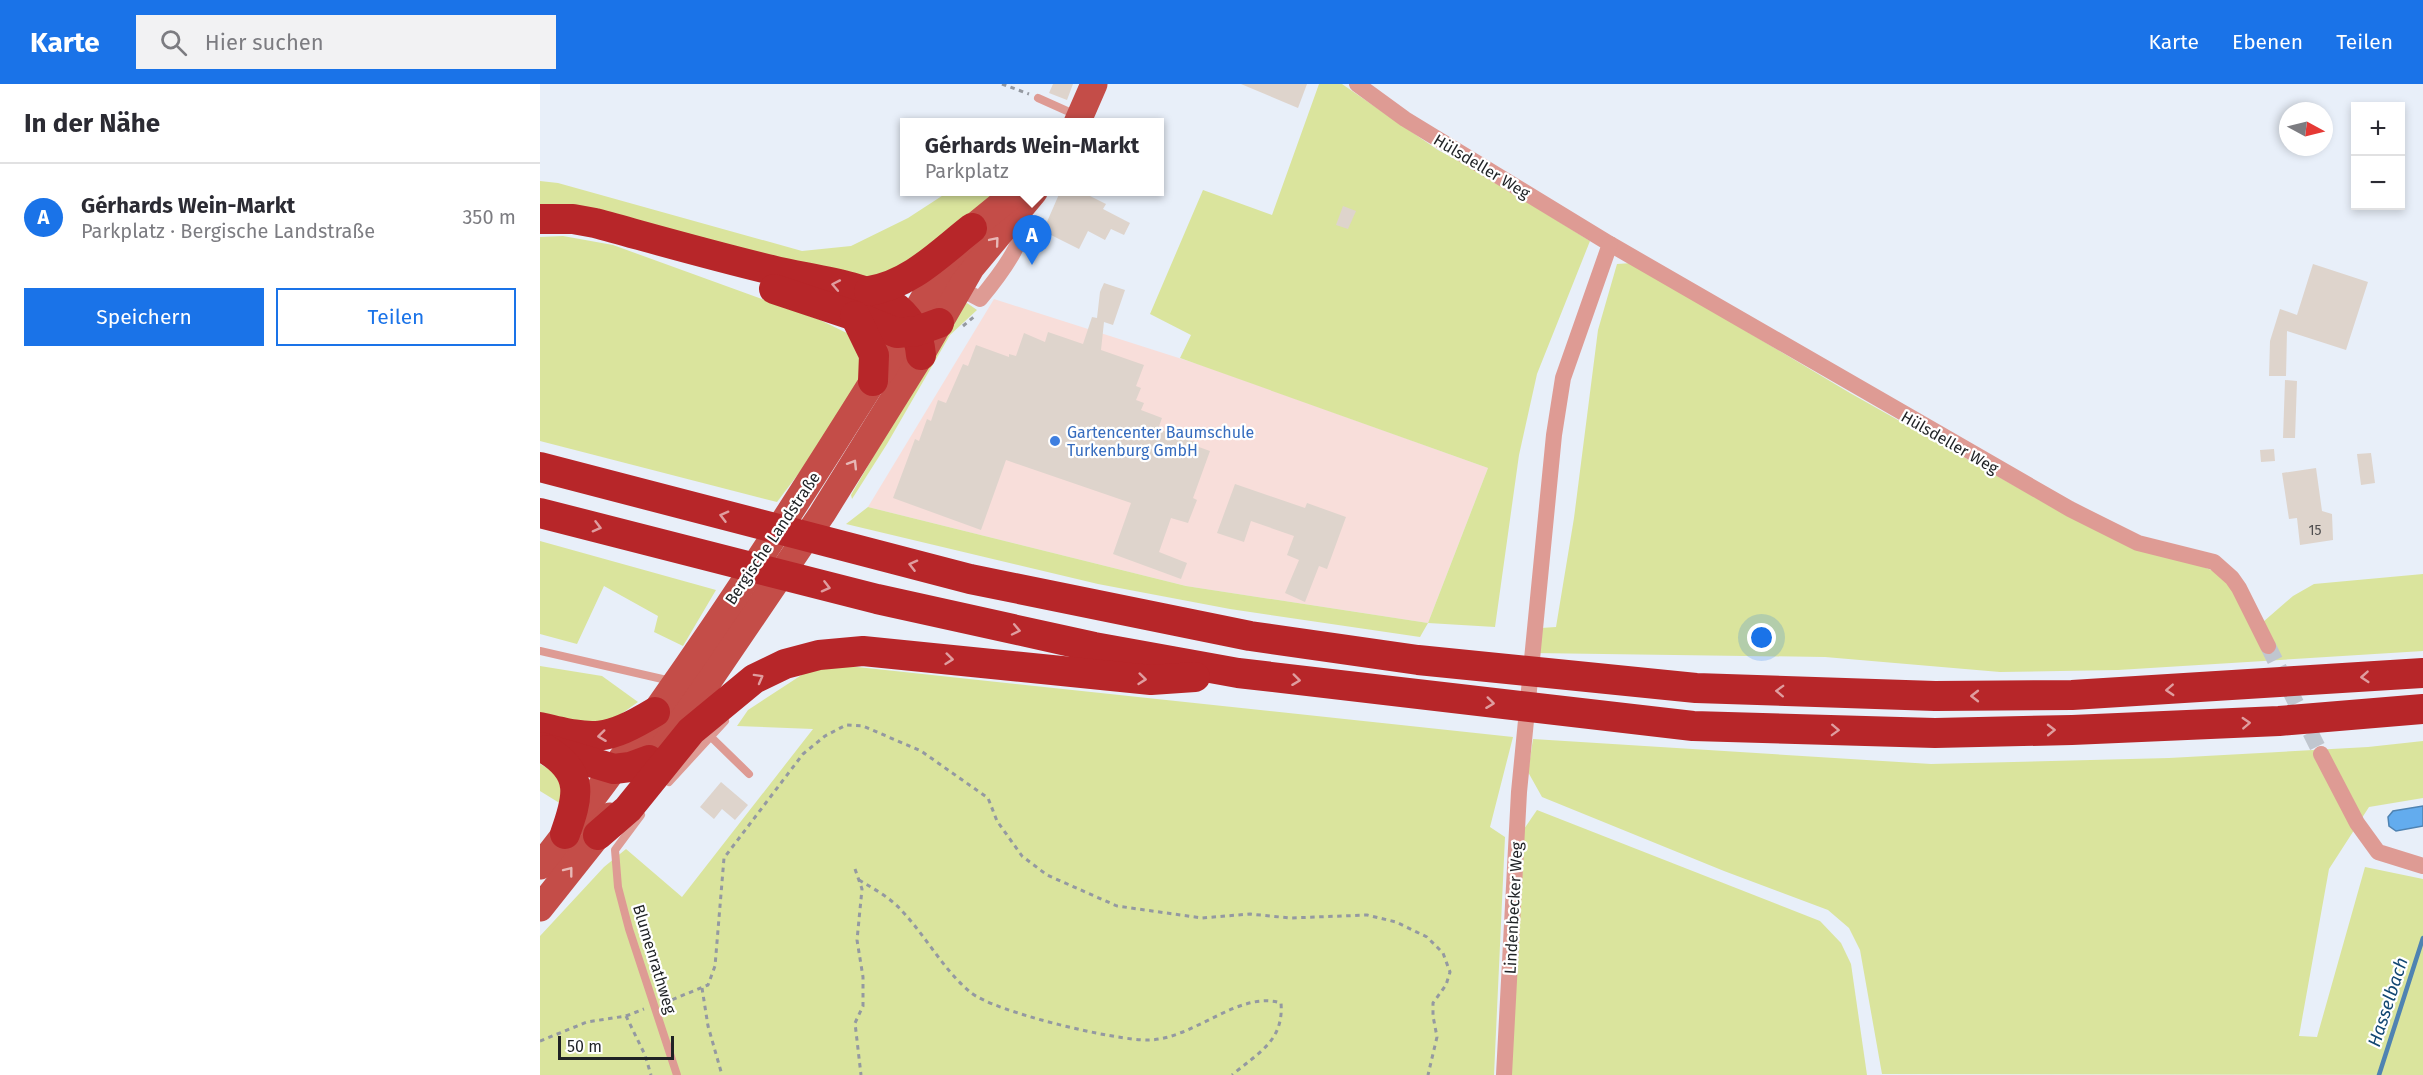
<!DOCTYPE html>
<html lang="de">
<head>
<meta charset="utf-8">
<style>
  :root { --surface:#fff; --page:#f2f2f3; --text:#2b2b33; --muted:#7c7c81; --line:#e1e1e2; --accent:#1a73e8 }
  body { margin:0; font-family:"Fira Sans",sans-serif; background:var(--page); color:var(--text) }
  .controls { position:absolute; right:18px; top:18px; display:grid; overflow:hidden; border-radius:0px; box-shadow:0 3px 9px #0003 }
  .controls button { width:54px; height:54px; display:grid; place-items:center; padding:0; border:0; border-bottom:2px solid var(--line); background:var(--surface); color:var(--text); font:30px sans-serif }
  .compass { position:absolute; left:1739px; top:18px; width:54px; height:54px; border-radius:50%; background:var(--surface); box-shadow:0 3px 9px #0003; rotate:97deg }
  .scale { position:absolute; left:18px; bottom:15px; width:116px; box-sizing:border-box; padding-left:6px; border:3px solid #1f2225; border-top:0; font-size:16px; line-height:21px; white-space:nowrap; color:#1f2225; -webkit-text-stroke:4px #fff; paint-order:stroke }
  .you { position:absolute; left:1222px; top:554px; width:21px; height:21px; margin:-15px; border:4px solid #fff; border-radius:50%; background:#1a73e8; box-shadow:0 0 0 9px #1a73e833 }
  .badge { display:grid; place-items:center; width:39px; height:39px; border-radius:50%; background:var(--accent); color:#fff; font-size:20px; font-weight:700 }
  .pin { position:absolute; translate:-50% -50px; filter:drop-shadow(0 2px 3px #0008) }
  .pin::after { content:''; position:absolute; top:32px; width:21px; height:18px; background:inherit; clip-path:polygon(0 0,100% 0,50% 100%) }
  .popup { position:absolute; left:360px; top:34px; width:264px; height:78px; box-sizing:border-box; display:grid; place-content:center; border-radius:0px; background:var(--surface); filter:drop-shadow(0 2px 4px #0005); font-size:20px; white-space:nowrap; color:var(--muted) }
  .popup b { font-size:22px; color:var(--text) }
  .popup::after { content:''; position:absolute; left:50%; top:100%; margin-left:-12px; border:12px solid transparent; border-top-color:var(--surface) }
  .list { margin:0; padding:0; list-style:none }
  h2 { display:flex; justify-content:space-between; align-items:center; height:78px; margin:0; padding:0 24px; font-size:26px }
  h2 small { font-size:20px; font-weight:400; color:var(--muted) }
  .list li { display:grid; grid-template-columns:39px 1fr auto; gap:18px; align-items:center; box-sizing:border-box; height:108px; padding:0 24px; border-top:2px solid var(--line) }
  .list b { display:block; font-size:22px; white-space:nowrap }
  .list p { margin:0; font-size:20px; white-space:nowrap; color:var(--muted) }
  .list em { font-size:20px; font-style:normal; color:var(--muted) }
  .actions { display:flex; gap:12px; padding:18px 24px }
  .actions a { flex:1; padding:14px 0; border:2px solid var(--accent); border-radius:0px; text-align:center; font-size:21px; color:var(--accent) }
  .actions .main { background:var(--accent); color:#fff }
  .icon { flex:none; width:33px; height:33px; fill:none; stroke:currentColor; stroke-width:2; stroke-linecap:round; stroke-linejoin:round }
  .map { position:relative; flex:none; width:1883px; height:991px; overflow:hidden }
  header { display:flex; align-items:center; gap:36px; box-sizing:border-box; height:84px; padding:0 30px; background:var(--accent); color:#fff }
  header strong { font-size:28px }
  nav { display:flex; gap:33px; margin-inline-start:auto; font-size:21px }
  .search { width:420px; height:54px; background:var(--page); display:flex; align-items:center; gap:15px; box-sizing:border-box; padding:0 21px; border-radius:0px; color:var(--muted); font-size:22px }
  main { display:flex }
  aside { flex:1; background:var(--surface) }
  .map>svg:first-child { display:block }
  .commercial { fill:#f8deda }
  .green { fill:#dae49d }
  .water { fill:#63acee; stroke:#4f83b2; stroke-width:1.5 }
  .lines { fill:none; stroke-linecap:round; stroke-linejoin:round }
  .stream { stroke:#4f83b2; stroke-width:4.5 }
  .building { fill:#ded4cc }
  .street-tunnel { stroke:#c0c6cf; stroke-width:16; stroke-dasharray:16 8; stroke-linecap:butt }
  .path { stroke:#9499a1; stroke-width:3; stroke-dasharray:4.5 4.5; stroke-linecap:butt }
  .lane { stroke:#de9b94; stroke-width:8 }
  .street { stroke:#de9b94; stroke-width:16 }
  .primary { stroke:#c44d48; stroke-width:27 }
  .highway { stroke:#b72629; stroke-width:30 }
  .oneway { stroke:#e7b8b6 }
  .oneway2 { stroke:#df9d9f }
  .shop-dot { fill:#3f7fe0; stroke:#fff; stroke-width:2 }
  .labels { text-anchor:middle; stroke-width:4.5; stroke-linejoin:round; paint-order:stroke }
  .number-label { font-size:14px; fill:#4f4e4f }
  .street-label { font-size:16px; fill:#1f2225; stroke:#fff }
  .shop-label { font-size:16px; fill:#366cbe; stroke:#fff; text-anchor:start }
  .water-label { font-size:18px; font-style:italic; fill:#134873; stroke:#fff }
</style>
</head>
<body>
<header>
<strong>Karte</strong>
<div class="search"><svg class="icon" aria-label="search" viewBox="0 0 24 24"><circle cx="10" cy="10" r="6"/><path d="M15 15l6 6"/></svg>Hier suchen</div>
<nav><a>Karte</a><a>Ebenen</a><a>Teilen</a></nav>
</header>
<main>
<aside>
<h2>In der Nähe<small></small></h2>
<ul class="list">
<li><span class="badge">A</span><div><b>Gérhards Wein-Markt</b><p>Parkplatz · Bergische Landstraße</p></div><em>350 m</em></li>
</ul>
<div class="actions"><a class="main">Speichern</a><a>Teilen</a></div>
</aside>
<div class="map">
<svg width="1883" height="991" viewBox="0 0 1883 991">
  <rect width="100%" height="100%" fill="#e8eff9"/>
  <path class="commercial" d="M 454,215 L 667,283 L 948,384 L 888,539 L 646,502 L 328,423 Z"/>
  <g class="green">
    <path d="M 779,0 L 802,0 L 898,66 L 939,88 L 1050,157 L 997,290 L 979,371 L 955,543 L 888,539 L 880,553 L 690,525 L 558,500 L 306,440 L 328,423 L 646,502 L 888,539 L 948,384 L 640,274 L 651,251 L 610,230 L 663,106 L 732,131 Z"/>
    <path d="M 0,97 L 18,99 L 262,167 L 311,162 L 368,134 L 408,108 L 462,108 L 414,152 L 334,200 L 0,129 Z"/>
    <path d="M 23,152 L 73,161 L 280,236 L 313,252 L 323,288 L 300,335 L 237,418 L 0,357 L 0,153 Z"/>
    <path d="M 1092,179 L 1310,309 L 1528,432 L 1674,487 L 1688,498 L 1724,564 L 1723,538 L 1753,512 L 1774,500 L 1883,490 L 1883,567 L 1578,586 L 1460,588 L 1285,573 L 993,569 L 1001,544 L 1016,543 L 1034,434 L 1058,246 L 1077,180 Z"/>
    <path d="M 427,219 L 437,226 L 410,251 L 347,360 L 312,415 L 311,411 L 421,222 Z"/>
    <path d="M 0,457 L 176,506 L 143,562 L 114,548 L 118,532 L 64,502 L 37,560 L 0,550 Z"/>
    <path d="M 280,579 L 973,653 L 950,743 L 965,753 L 954,991 L 0,991 L 0,852 L 64,783 L 86,765 L 142,813 L 273,645 L 197,642 L 208,626 Z"/>
    <path d="M 0,582 L 62,592 L 98,618 L 60,645 L 0,632 Z"/>
    <path d="M 993,655 L 1391,680 L 1629,674 L 1828,663 L 1883,657 L 1883,714 L 1829,723 L 1789,785 L 1759,952 L 1777,953 L 1825,783 L 1883,795 L 1883,991 L 1342,990 L 1320,866 L 1309,844 L 1288,826 L 1184,787 L 1002,713 L 988,688 Z"/>
    <path d="M 0,680 L 18,690 L 26,723 L 0,707 Z"/>
    <path d="M 997,726 L 1280,837 L 1301,859 L 1311,880 L 1327,991 L 971,991 L 984,745 Z"/>
  </g>
  <path class="water" d="M 1883,722 L 1883,742 L 1856,747 L 1849,742 L 1848,733 L 1853,727 Z"/>
  <g class="lines">
    <path class="stream" d="M 1839,991 L 1883,854"/>
  </g>
  <g class="building">
    <path d="M 513,0 L 533,0 L 527,16 L 509,9 Z"/>
    <path d="M 701,0 L 767,0 L 758,24 Z"/>
    <path d="M 520,108 L 542,108 L 566,120 L 563,125 L 590,139 L 584,151 L 571,145 L 565,156 L 548,147 L 539,165 L 503,147 Z"/>
    <path d="M 803,122 L 816,127 L 808,145 L 796,141 Z"/>
    <path d="M 1773,180 L 1828,198 L 1806,266 L 1747,247 L 1746,292 L 1729,292 L 1730,257 L 1740,225 L 1757,231 Z"/>
    <path d="M 564,199 L 585,206 L 573,241 L 564,238 L 561,266 L 604,281 L 596,302 L 601,304 L 596,316 L 604,319 L 601,326 L 622,334 L 618,345 L 658,359 L 656,362 L 670,367 L 653,414 L 657,416 L 648,439 L 631,434 L 619,468 L 647,479 L 641,495 L 573,470 L 591,419 L 466,376 L 441,446 L 353,414 L 375,355 L 379,357 L 387,335 L 391,337 L 398,316 L 406,319 L 423,280 L 428,282 L 436,261 L 469,273 L 469,270 L 476,272 L 484,249 L 505,258 L 508,248 L 543,260 L 552,233 L 557,234 L 560,208 Z"/>
    <path d="M 1745,296 L 1757,297 L 1755,354 L 1743,354 Z"/>
    <path d="M 1734,365 L 1735,377 L 1721,378 L 1720,366 Z"/>
    <path d="M 1831,369 L 1835,399 L 1821,401 L 1817,370 Z"/>
    <path d="M 1776,384 L 1782,427 L 1792,430 L 1793,456 L 1760,461 L 1757,434 L 1749,435 L 1742,389 Z"/>
    <path d="M 695,400 L 765,424 L 767,419 L 806,433 L 787,485 L 779,482 L 765,518 L 745,509 L 759,476 L 747,471 L 754,452 L 711,437 L 704,458 L 677,449 Z"/>
    <path d="M 181,698 L 208,721 L 195,736 L 182,725 L 174,735 L 160,723 Z"/>
  </g>
  <g class="lines">
    <path class="street-tunnel" d="M 1728,562 L 1781,670"/>
    <g class="path">
      <path d="M 462,0 L 489,10"/>
      <path d="M 423,242 L 436,231"/>
      <path d="M 315,785 L 322,805 L 317,856 L 323,893 L 323,922 L 315,939 L 321,991"/>
      <path d="M 319,796 C 334,805 351,814 363,828 C 387,854 403,885 430,908 C 454,928 576,957 609,956 C 654,955 699,906 741,919 C 744,957 718,969 692,991"/>
      <path d="M 162,904 L 168,942 L 182,991"/>
      <path d="M 124,919 L 168,901 L 175,882 L 184,774 L 263,670 L 285,652 L 306,641 L 323,642 L 381,667 L 448,714 L 457,737 L 482,772 L 507,791 L 577,822 L 662,834 L 710,830 L 750,834 L 827,831 L 856,838 L 887,853 L 903,869 L 910,888 L 906,901 L 893,919 L 893,932 L 897,953 L 888,991"/>
      <path d="M 86,932 L 104,925"/>
      <path d="M 0,957 L 47,938 L 86,932 L 105,971 L 111,991"/>
    </g>
    <g class="lane">
      <path d="M 498,14 L 536,31"/>
      <path d="M 0,567 L 131,597"/>
      <path d="M 170,652 L 209,690"/>
      <path d="M 129,698 L 185,637"/>
      <path d="M 101,731 L 75,766 L 78,803 L 89,845 L 137,991"/>
    </g>
    <g class="street">
      <path d="M 817,0 L 865,35 L 1070,160 L 1530,425 L 1598,459 L 1674,478 L 1692,494 L 1699,504 L 1728,562"/>
      <path d="M 419,204 L 440,215 C 455,197 485,159 484,136 L 472,126"/>
      <path d="M 1781,670 L 1817,739 L 1838,768 L 1883,782"/>
      <path d="M 964,991 L 979,708 L 1014,351 L 1023,294 L 1070,160"/>
    </g>
    <g class="primary">
      <path d="M 537,39 L 554,0"/>
      <path d="M 102,686 L 170,595 L 282,430 L 381,271 L 431,184 L 494,108"/>
      <path d="M 0,782 C 122,628 229,463 333,297 L 343,286 L 401,184 L 432,144 L 476,108"/>
      <path d="M 0,824 L 58,751 L 70,732"/>
    </g>
    <g class="highway">
      <path d="M 0,135 L 33,135 L 55,139 C 114,155 173,172 232,186 C 267,195 321,200 350,219 C 369,232 379,248 381,271"/>
      <path d="M 234,205 L 315,232 L 357,249 L 377,247 L 399,239"/>
      <path d="M 329,207 C 371,200 400,169 432,144"/>
      <path d="M 315,232 L 334,271 L 333,297"/>
      <path d="M 0,383 L 430,495 L 710,552 L 878,576 L 1156,604 L 1395,612 L 1532,611 L 1883,589"/>
      <path d="M 0,429 L 337,515 L 554,563 L 698,589 L 1153,642 L 1395,649 L 1532,646 L 1739,637 L 1883,625"/>
      <path d="M 0,643 C 55,656 65,658 115,628"/>
      <path d="M 0,663 L 74,685 L 90,683 L 109,676"/>
      <path d="M 7,666 C 45,689 38,714 25,750"/>
      <path d="M 58,751 L 88,725 L 151,647 L 214,595 L 245,580 L 279,571 L 323,567 L 611,596 L 655,593"/>
    </g>
  </g>
  <defs><path id="oneway-chevron" d="M-2-3.5L2.5 0L-2 3.5" fill="none" stroke-width="1.6" stroke-linecap="round" stroke-linejoin="round" transform="scale(1.5)"/></defs>
  <g class="oneway">
    <use href="#oneway-chevron" transform="translate(455 157) rotate(-50)"/>
    <use href="#oneway-chevron" transform="translate(313 380) rotate(-58)"/>
    <use href="#oneway-chevron" transform="translate(29 787) rotate(-52)"/>
  </g>
  <g class="oneway2">
    <use href="#oneway-chevron" transform="translate(296 201) rotate(-169)"/>
    <use href="#oneway-chevron" transform="translate(184 432) rotate(-165)"/>
    <use href="#oneway-chevron" transform="translate(57 443) rotate(15)"/>
    <use href="#oneway-chevron" transform="translate(373 481) rotate(-166)"/>
    <use href="#oneway-chevron" transform="translate(286 503) rotate(14)"/>
    <use href="#oneway-chevron" transform="translate(476 546) rotate(12)"/>
    <use href="#oneway-chevron" transform="translate(409 575) rotate(6)"/>
    <use href="#oneway-chevron" transform="translate(1825 593) rotate(176)"/>
    <use href="#oneway-chevron" transform="translate(219 594) rotate(-29)"/>
    <use href="#oneway-chevron" transform="translate(602 595) rotate(6)"/>
    <use href="#oneway-chevron" transform="translate(756 596) rotate(7)"/>
    <use href="#oneway-chevron" transform="translate(1630 606) rotate(177)"/>
    <use href="#oneway-chevron" transform="translate(1240 607) rotate(-178)"/>
    <use href="#oneway-chevron" transform="translate(1435 612) rotate(180)"/>
    <use href="#oneway-chevron" transform="translate(950 619) rotate(7)"/>
    <use href="#oneway-chevron" transform="translate(1706 639) rotate(-3)"/>
    <use href="#oneway-chevron" transform="translate(1295 646) rotate(2)"/>
    <use href="#oneway-chevron" transform="translate(1511 646) rotate(-1)"/>
    <use href="#oneway-chevron" transform="translate(62 652) rotate(173)"/>
  </g>
  <circle class="shop-dot" cx="515" cy="357" r="6"/>
  <g class="labels">
    <g class="number-label">
      <text x="1775" y="451">15</text>
    </g>
    <g class="street-label">
      <text transform="translate(942 82) rotate(31)" y="6">Hülsdeller Weg</text>
      <text transform="translate(1410 358) rotate(30)" y="6">Hülsdeller Weg</text>
      <text transform="translate(232 454) rotate(-56)" y="6">Bergische Landstraße</text>
      <text transform="translate(973 824) rotate(-87)" y="6">Lindenbecker Weg</text>
      <text transform="translate(115 875) rotate(73)" y="6">Blumenrathweg</text>
    </g>
    <g class="shop-label">
      <text x="527" y="354">Gartencenter Baumschule<tspan x="527" dy="18">Turkenburg GmbH</tspan></text>
    </g>
    <g class="water-label">
      <text transform="translate(1848 918) rotate(-72)" y="6">Hasselbach</text>
    </g>
  </g>
</svg>
<div class="controls">
<button>+</button>
<button>−</button>
</div>
<svg class="compass" viewBox="-18 -18 36 36"><path d="M0-13l5 13h-10z" fill="#e53935"/><path d="M0 13l5-13h-10z" fill="#7c7c81"/></svg>
<div class="scale">50 m</div>
<div class="you"></div>
<div class="pin badge" style="left:492px;top:181px">A</div>
<div class="popup"><b>Gérhards Wein-Markt</b>Parkplatz</div>
</div>
</main>
</body>
</html>
